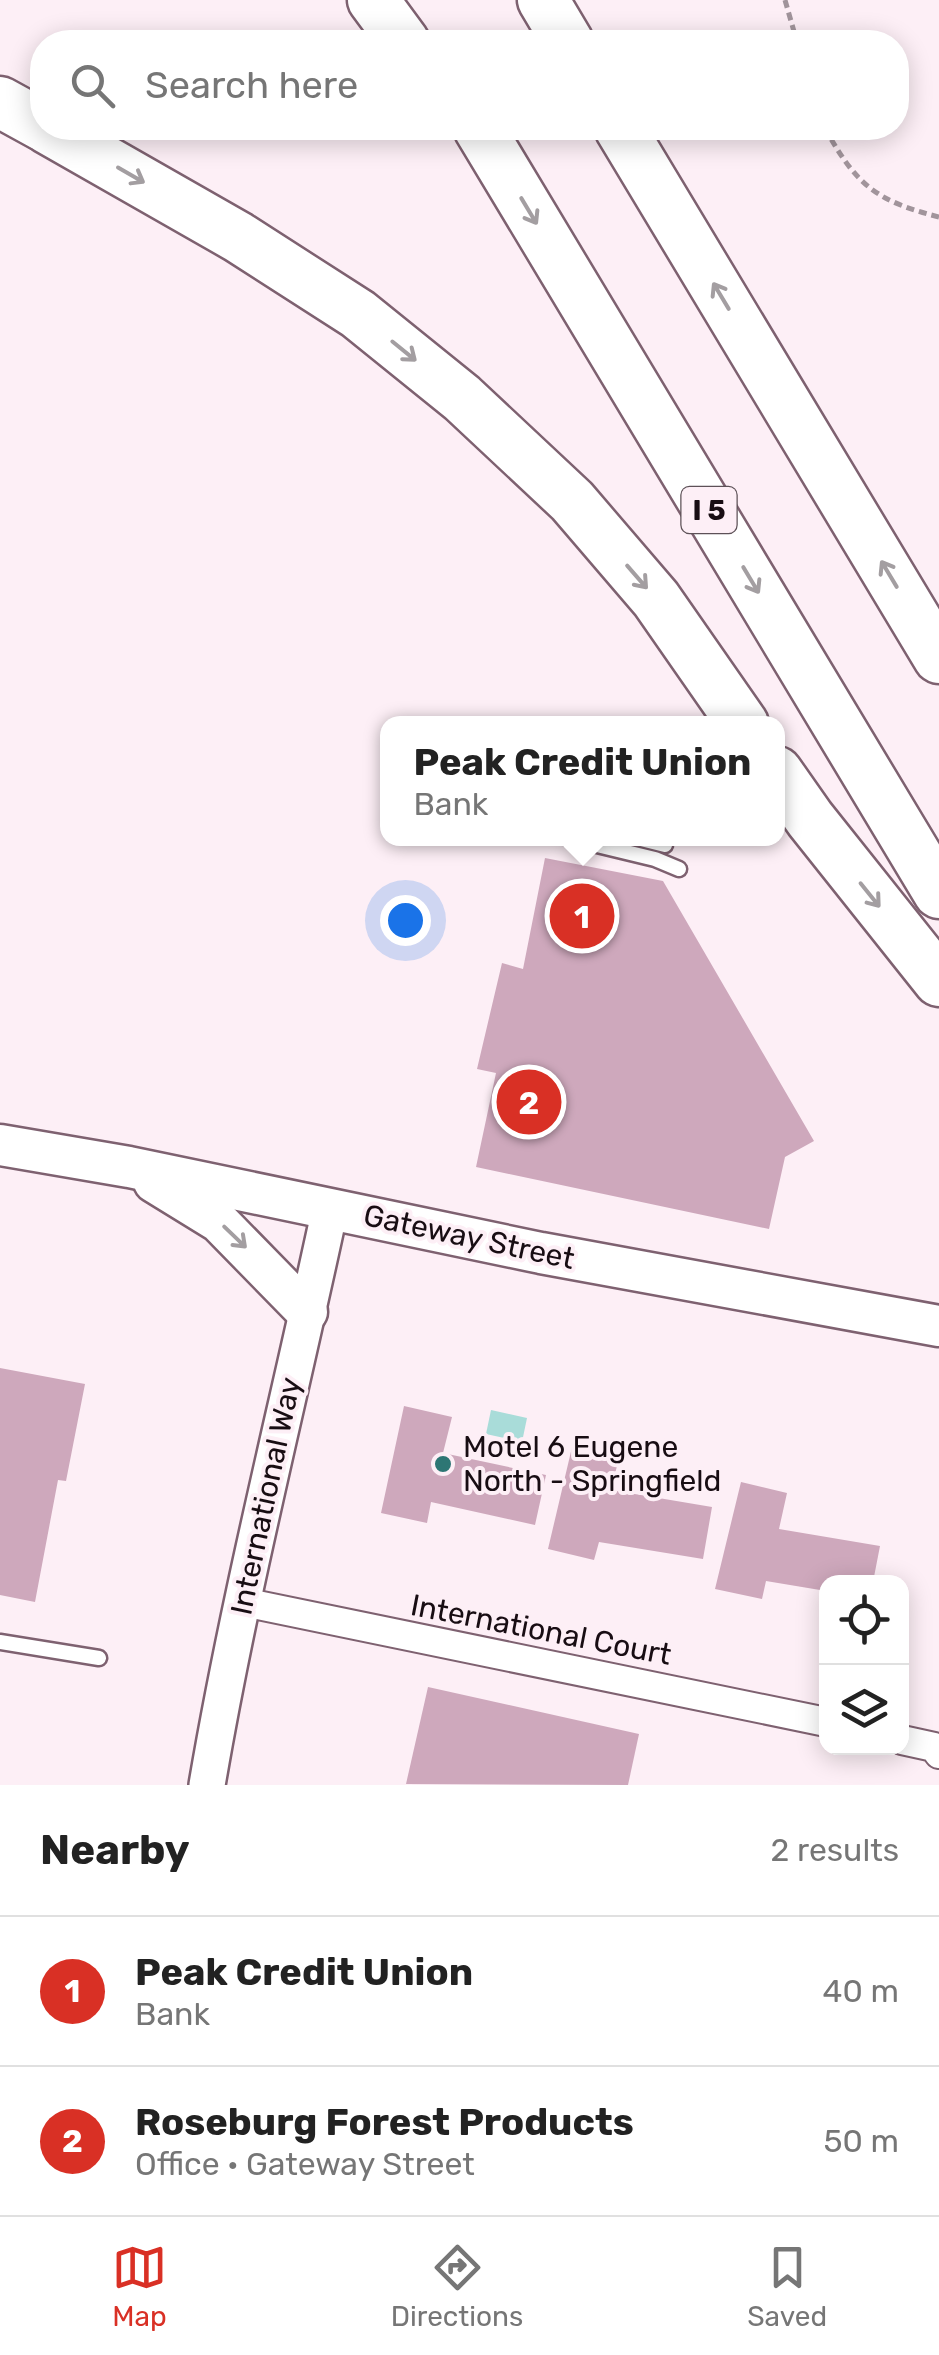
<!DOCTYPE html>
<html lang="en">
<head>
<meta charset="utf-8">
<style>
  :root { --surface:#fff; --page:#f2f2f2; --text:#222; --muted:#767676; --line:#e0e0e0; --accent:#d93025 }
  body { margin:0; font-family:Rubik,sans-serif; background:var(--page); color:var(--text) }
  .controls { position:absolute; right:30px; bottom:30px; display:grid; overflow:hidden; border-radius:20px; box-shadow:0 5px 25px #0003 }
  .controls button { width:90px; height:90px; display:grid; place-items:center; padding:0; border:0; border-bottom:2px solid var(--line); background:var(--surface); color:var(--text); font:50px sans-serif }
  .you { position:absolute; left:405px; top:920px; width:35px; height:35px; margin:-25px; border:8px solid #fff; border-radius:50%; background:#1a73e8; box-shadow:0 0 0 15px #1a73e833 }
  .badge { display:grid; place-items:center; width:65px; height:65px; border-radius:50%; background:var(--accent); color:#fff; font-size:32px; font-weight:700 }
  .pin { position:absolute; translate:-50% -50%; border:5px solid #fff; box-shadow:0 2px 10px #0006 }
  .popup { position:absolute; left:380px; top:716px; width:405px; height:130px; box-sizing:border-box; display:grid; place-content:center; border-radius:20px; background:var(--surface); filter:drop-shadow(0 2px 8px #0005); font-size:32px; white-space:nowrap; color:var(--muted) }
  .popup b { font-size:38px; color:var(--text) }
  .popup::after { content:''; position:absolute; left:50%; top:100%; margin-left:-20px; border:20px solid transparent; border-top-color:var(--surface) }
  .list { margin:0; padding:0; list-style:none }
  h2 { display:flex; justify-content:space-between; align-items:center; height:130px; margin:0; padding:0 40px; font-size:42px }
  h2 small { font-size:32px; font-weight:400; color:var(--muted) }
  .list li { display:grid; grid-template-columns:65px 1fr auto; gap:30px; align-items:center; box-sizing:border-box; height:150px; padding:0 40px; border-top:2px solid var(--line) }
  .list b { display:block; font-size:38px; white-space:nowrap }
  .list p { margin:0; font-size:32px; white-space:nowrap; color:var(--muted) }
  .list em { font-size:32px; font-style:normal; color:var(--muted) }
  .icon { flex:none; width:55px; height:55px; fill:none; stroke:currentColor; stroke-width:2; stroke-linecap:round; stroke-linejoin:round }
  .map { position:relative; flex:none; width:939px; height:1785px; overflow:hidden }
  .search { position:absolute; background:var(--surface); box-shadow:0 5px 25px #0003; left:30px; right:30px; top:30px; height:110px; display:flex; align-items:center; gap:25px; box-sizing:border-box; padding:0 35px; border-radius:40px; color:var(--muted); font-size:38px }
  .sheet { height:430px; background:var(--surface) }
  nav { display:flex; justify-content:space-around; align-items:center; box-sizing:border-box; height:140px; border-top:2px solid var(--line); background:var(--surface); font-size:28px; color:var(--muted) }
  nav a { display:grid; justify-items:center; gap:5px }
  nav .on { color:var(--accent) }
  .map>svg:first-child { display:block }
  .water { fill:#a9dcd9 }
  .building { fill:#cea8bc }
  .lines { fill:none; stroke-linecap:round; stroke-linejoin:round }
  .service-casing { stroke:#7e6170; stroke-width:19 }
  .minor-casing { stroke:#7e6170; stroke-width:32 }
  .tertiary-casing { stroke:#7e6170; stroke-width:40 }
  .secondary-casing { stroke:#7e6170; stroke-width:45 }
  .motorway-casing { stroke:#7e6170; stroke-width:55 }
  .path { stroke:#a1949b; stroke-width:5; stroke-dasharray:8 5; stroke-linecap:butt }
  .service { stroke:#fff; stroke-width:14 }
  .minor { stroke:#fff; stroke-width:28 }
  .tertiary { stroke:#fff; stroke-width:35 }
  .secondary { stroke:#fff; stroke-width:40 }
  .motorway { stroke:#fff; stroke-width:50 }
  .oneway { stroke:#a39ea1 }
  .poi-dot { fill:#2d7674; stroke:#fdeff6; stroke-width:4 }
  .labels { text-anchor:middle; stroke-width:8; stroke-linejoin:round; paint-order:stroke }
  .shield { fill:#fdeff6; stroke:#5d5157; stroke-width:2.5 }
  .shield-label { font-size:28px; font-weight:bold; fill:#180d13 }
  .street-label { font-size:30px; fill:#180d13; stroke:#fdeff6 }
  .poi-label { font-size:30px; fill:#180d13; stroke:#fdeff6; text-anchor:start }
</style>
</head>
<body>
<div class="map">
<svg width="939" height="1785" viewBox="0 0 939 1785">
  <rect width="100%" height="100%" fill="#fdeff6"/>
  <path class="water" d="M 491,1410 L 527,1418 L 522,1442 L 486,1434 Z"/>
  <g class="building">
    <path d="M 545,858 L 663,881 L 814,1141 L 785,1157 L 769,1229 L 476,1167 L 496,1073 L 477,1069 L 502,963 L 523,969 Z"/>
    <path d="M 0,1368 L 85,1384 L 66,1481 L 58,1480 L 35,1602 L 0,1595 Z"/>
    <path d="M 404,1406 L 452,1417 L 443,1453 L 546,1475 L 535,1525 L 431,1502 L 427,1523 L 381,1513 Z"/>
    <path d="M 573,1443 L 620,1454 L 611,1490 L 712,1507 L 703,1559 L 599,1542 L 594,1560 L 548,1549 Z"/>
    <path d="M 741,1482 L 787,1493 L 779,1529 L 880,1546 L 873,1582 L 826,1582 L 826,1591 L 766,1581 L 762,1599 L 715,1589 Z"/>
    <path d="M 428,1687 L 639,1734 L 628,1785 L 406,1784 Z"/>
  </g>
  <g class="lines">
    <defs>
      <g id="service">
        <path d="M 568,838 L 655,859 L 679,869"/>
        <path d="M 637,838 L 665,845"/>
        <path d="M 0,1642 L 99,1658"/>
      </g>
      <g id="minor">
        <path d="M 243,1602 L 826,1722"/>
        <path d="M 902,1740 L 934,1747 L 939,1754"/>
      </g>
      <path id="tertiary" d="M 207,1785 C 240,1591 289,1401 330,1209"/>
      <g id="secondary">
        <path d="M 0,1145 L 129,1167 L 541,1253 L 939,1326"/>
        <path d="M 154,1182 L 219,1222 L 307,1312"/>
      </g>
      <g id="motorway">
        <path d="M 373,0 L 404,42"/>
        <path d="M 543,0 L 568,42"/>
        <path d="M 0,102 L 42,125"/>
        <path d="M 47,128 L 238,237 L 358,314 L 462,398 L 572,501 L 656,599 L 743,724"/>
        <path d="M 479,128 L 939,893"/>
        <path d="M 620,128 L 939,658"/>
        <path d="M 777,772 L 810,819 L 939,981"/>
      </g>
    </defs>
    <use href="#service" class="service-casing"/>
    <use href="#minor" class="minor-casing"/>
    <use href="#tertiary" class="tertiary-casing"/>
    <use href="#secondary" class="secondary-casing"/>
    <use href="#motorway" class="motorway-casing"/>
    <g class="path">
      <path d="M 785,0 L 797,42"/>
      <path d="M 825,128 C 856,185 876,201 939,217"/>
    </g>
    <use href="#service" class="service"/>
    <use href="#minor" class="minor"/>
    <use href="#tertiary" class="tertiary"/>
    <use href="#secondary" class="secondary"/>
    <use href="#motorway" class="motorway"/>
  </g>
  <defs><path id="oneway-shaft" d="M-6 0H5M1.5-3L5.5 0L1.5 3" fill="none" stroke-width="1.6" stroke-linecap="round" stroke-linejoin="round" transform="scale(2.5)"/></defs>
  <g class="oneway">
    <use href="#oneway-shaft" transform="translate(131 175) rotate(30)"/>
    <use href="#oneway-shaft" transform="translate(529 211) rotate(59)"/>
    <use href="#oneway-shaft" transform="translate(721 296) rotate(-121)"/>
    <use href="#oneway-shaft" transform="translate(404 351) rotate(39)"/>
    <use href="#oneway-shaft" transform="translate(889 574) rotate(-121)"/>
    <use href="#oneway-shaft" transform="translate(637 577) rotate(49)"/>
    <use href="#oneway-shaft" transform="translate(751 580) rotate(59)"/>
    <use href="#oneway-shaft" transform="translate(870 895) rotate(51)"/>
    <use href="#oneway-shaft" transform="translate(235 1237) rotate(44)"/>
  </g>
  <circle class="poi-dot" cx="443" cy="1464" r="10"/>
  <g class="labels">
    <rect class="shield" x="681.5" y="487" width="55" height="46" rx="8"/>
    <g class="shield-label">
      <text x="709" y="520">I 5</text>
    </g>
    <g class="street-label">
      <text transform="translate(469 1237) rotate(12)" y="10">Gateway Street</text>
      <text transform="translate(266 1496) rotate(-78)" y="10">International Way</text>
      <text transform="translate(541 1630) rotate(11)" y="10">International Court</text>
    </g>
    <g class="poi-label">
      <text x="463" y="1457">Motel 6 Eugene<tspan x="463" dy="34">North - Springfield</tspan></text>
    </g>
  </g>
</svg>
<div class="controls">
<button><svg class="icon" aria-label="locate" viewBox="0 0 24 24"><circle cx="12" cy="12" r="6"/><path d="M12 2v4M12 18v4M2 12h4M18 12h4"/></svg></button>
<button><svg class="icon" aria-label="layers" viewBox="0 0 24 24"><path d="M12 4l9 5-9 5-9-5zM3 14l9 5 9-5"/></svg></button>
</div>
<div class="you"></div>
<div class="pin badge" style="left:582px;top:916px">1</div>
<div class="popup"><b>Peak Credit Union</b>Bank</div>
<div class="pin badge" style="left:529px;top:1102px">2</div>
<div class="search"><svg class="icon" aria-label="search" viewBox="0 0 24 24"><circle cx="10" cy="10" r="6"/><path d="M15 15l6 6"/></svg>Search here</div>
</div>
<section class="sheet">
<h2>Nearby<small>2 results</small></h2>
<ul class="list">
<li><span class="badge">1</span><div><b>Peak Credit Union</b><p>Bank</p></div><em>40 m</em></li>
<li><span class="badge">2</span><div><b>Roseburg Forest Products</b><p>Office · Gateway Street</p></div><em>50 m</em></li>
</ul>
</section>
<nav>
<a class="on"><svg class="icon" aria-label="map" viewBox="0 0 24 24"><path d="M3 6l6-2 6 2 6-2v14l-6 2-6-2-6 2zM9 4v14M15 6v14"/></svg>Map</a>
<a><svg class="icon" aria-label="directions" viewBox="0 0 24 24"><path d="M12 3l9 9-9 9-9-9zM9 14v-3h6M13 9l2 2-2 2"/></svg>Directions</a>
<a><svg class="icon" aria-label="saved" viewBox="0 0 24 24"><path d="M7 4h10v16l-5-4-5 4z"/></svg>Saved</a>
</nav>
</body>
</html>
